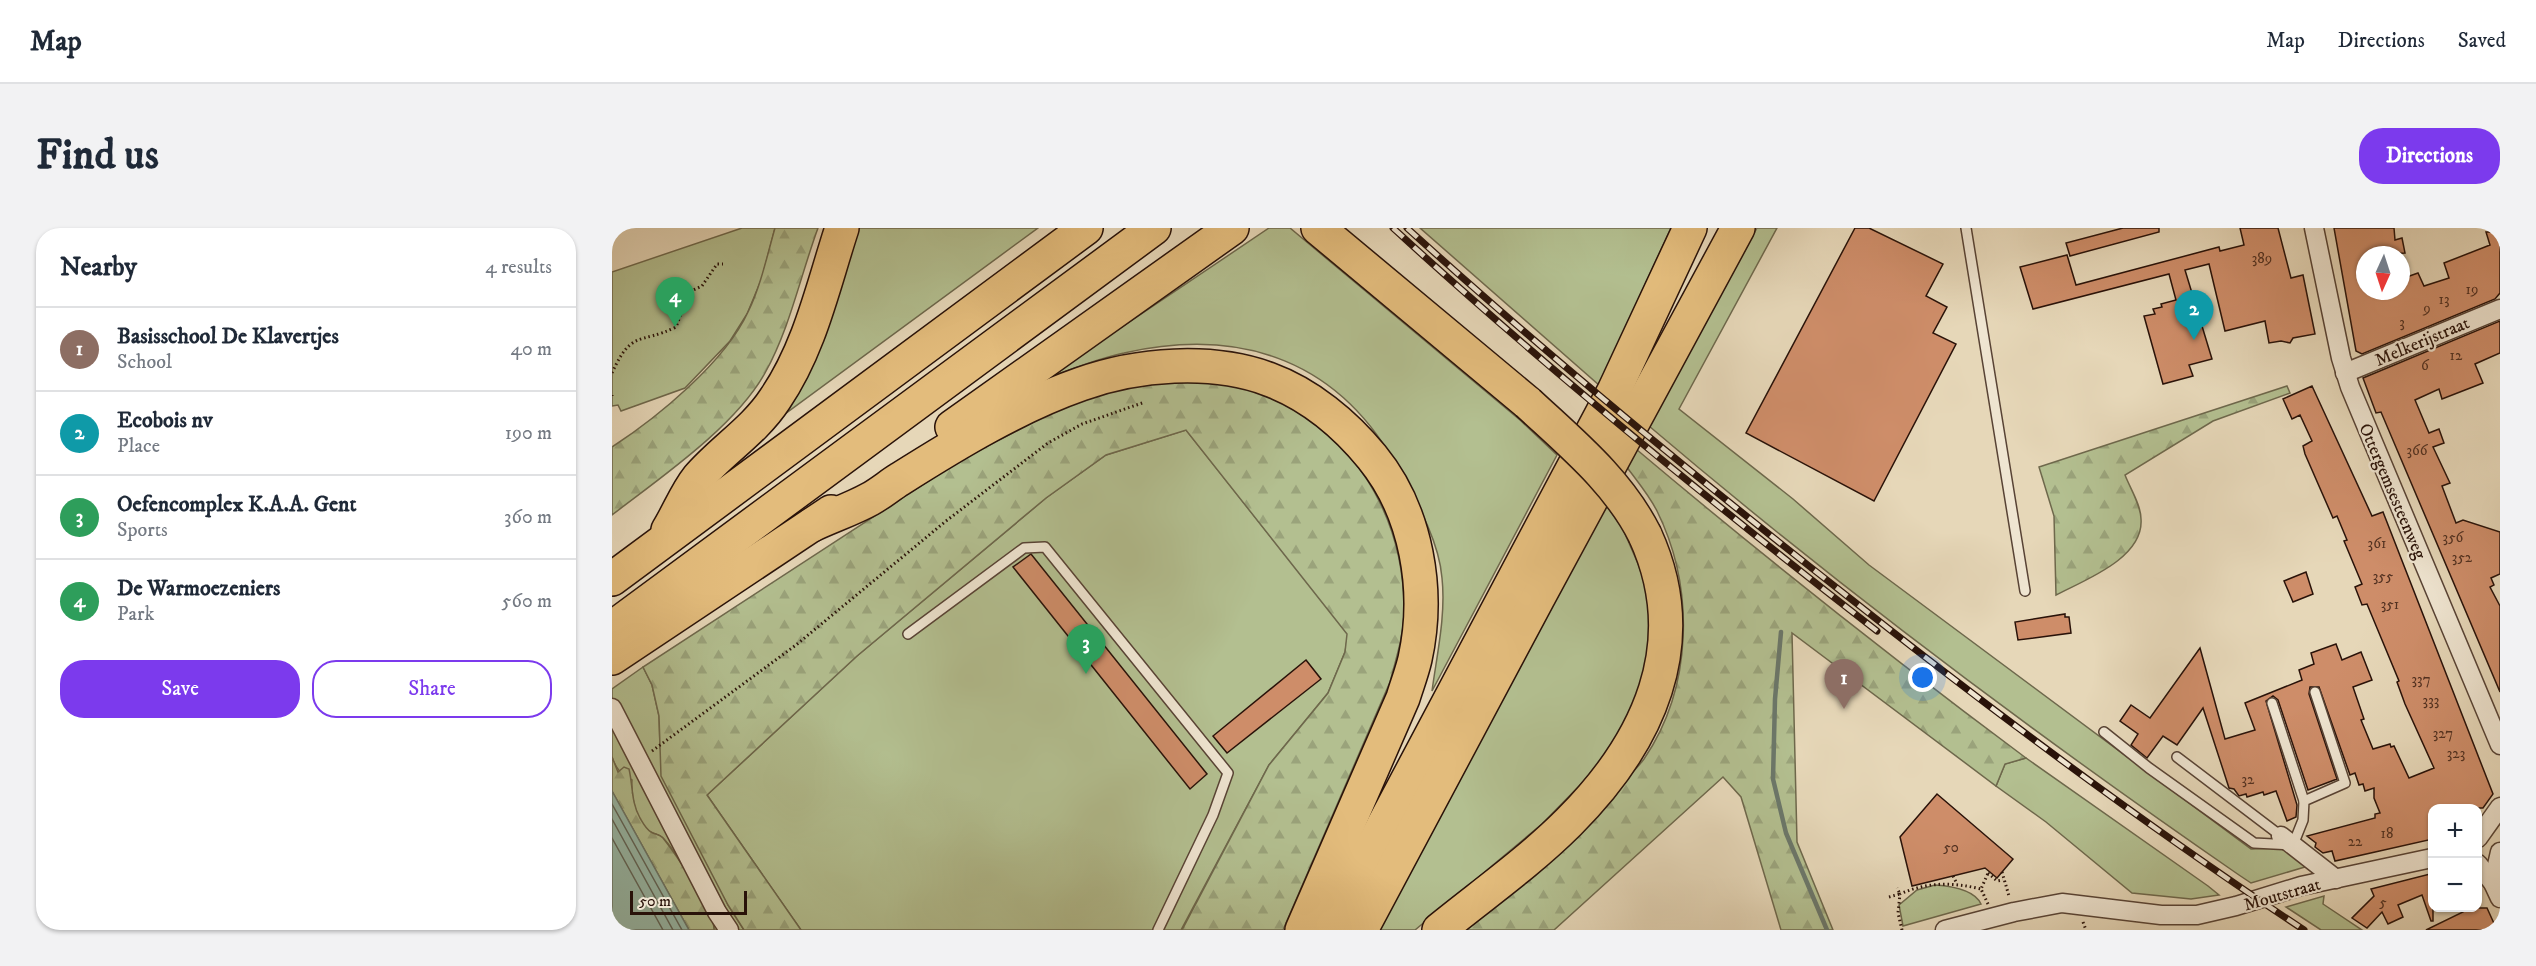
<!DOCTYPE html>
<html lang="en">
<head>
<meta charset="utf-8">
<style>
  :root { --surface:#fff; --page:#f2f2f3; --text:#1f2937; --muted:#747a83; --line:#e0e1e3; --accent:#7c3aed }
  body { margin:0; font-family:"IM FELL DW Pica",serif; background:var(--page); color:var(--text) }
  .controls { position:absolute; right:18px; bottom:18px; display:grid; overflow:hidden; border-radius:12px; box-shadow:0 2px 4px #0004 }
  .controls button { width:54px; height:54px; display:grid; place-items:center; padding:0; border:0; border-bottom:2px solid var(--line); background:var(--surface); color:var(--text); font:30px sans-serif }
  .compass { position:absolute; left:1744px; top:18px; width:54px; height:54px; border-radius:50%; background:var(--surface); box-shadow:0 2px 4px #0004; rotate:183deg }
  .scale { position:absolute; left:18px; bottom:15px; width:117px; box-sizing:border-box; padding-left:6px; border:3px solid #291209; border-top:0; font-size:16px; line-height:21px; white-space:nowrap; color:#291209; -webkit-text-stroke:4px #efe5d1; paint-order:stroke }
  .you { position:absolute; left:1311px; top:450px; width:21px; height:21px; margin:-15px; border:4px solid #fff; border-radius:50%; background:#1a73e8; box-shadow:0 0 0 9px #1a73e833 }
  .badge { display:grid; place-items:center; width:39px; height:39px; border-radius:50%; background:var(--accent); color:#fff; font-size:20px; font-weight:700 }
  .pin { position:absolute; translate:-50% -50px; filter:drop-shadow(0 2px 3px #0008) }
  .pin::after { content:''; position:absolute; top:32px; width:21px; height:18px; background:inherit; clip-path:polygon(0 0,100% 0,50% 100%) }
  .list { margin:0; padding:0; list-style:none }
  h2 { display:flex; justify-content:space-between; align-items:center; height:78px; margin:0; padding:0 24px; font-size:26px }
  h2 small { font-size:20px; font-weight:400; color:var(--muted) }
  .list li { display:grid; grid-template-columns:39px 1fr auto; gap:18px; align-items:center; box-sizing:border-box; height:84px; padding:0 24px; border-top:2px solid var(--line) }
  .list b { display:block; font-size:22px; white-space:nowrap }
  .list p { margin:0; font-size:20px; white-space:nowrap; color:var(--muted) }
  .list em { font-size:20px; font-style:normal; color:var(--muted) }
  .actions { display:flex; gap:12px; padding:18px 24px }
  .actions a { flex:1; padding:14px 0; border:2px solid var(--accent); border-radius:24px; text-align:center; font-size:21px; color:var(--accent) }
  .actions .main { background:var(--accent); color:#fff }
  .map { position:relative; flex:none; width:1888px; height:702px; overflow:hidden; border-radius:24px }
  header { display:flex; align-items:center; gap:36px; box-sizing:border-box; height:84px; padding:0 30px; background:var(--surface); border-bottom:2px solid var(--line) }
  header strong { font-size:28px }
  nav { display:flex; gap:33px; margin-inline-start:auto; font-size:21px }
  .intro { display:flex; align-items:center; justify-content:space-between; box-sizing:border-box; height:144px; padding:0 36px }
  h1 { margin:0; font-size:42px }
  .button { padding:15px 27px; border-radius:24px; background:var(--accent); color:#fff; font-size:21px; font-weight:700 }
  main { display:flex; gap:36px; padding:0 36px }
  aside { flex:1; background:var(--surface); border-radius:24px; box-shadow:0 2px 4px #0004 }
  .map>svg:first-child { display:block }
  .green { fill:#b3bf90; stroke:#6e684c; stroke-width:1.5 }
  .forest { fill:url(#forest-firs); stroke:#6e684c; stroke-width:1.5 }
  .water { fill:#97baaa; stroke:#6b776a; stroke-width:1.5 }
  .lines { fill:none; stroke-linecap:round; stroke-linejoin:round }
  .shore { stroke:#60665a; stroke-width:1.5 }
  .stream { stroke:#6b776a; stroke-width:4.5 }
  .building { fill:#ce8d69; stroke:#291209; stroke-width:1.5 }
  .lane-casing { stroke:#584335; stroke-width:12 }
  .street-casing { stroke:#584335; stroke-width:21 }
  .highway-casing { stroke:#291209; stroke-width:36 }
  .path { stroke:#291209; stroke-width:3; stroke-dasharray:1.5 3; stroke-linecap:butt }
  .lane { stroke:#efe5d1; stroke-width:9 }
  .street { stroke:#efe5d1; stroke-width:18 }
  .highway { stroke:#e3bc7c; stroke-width:33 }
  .rail-casing { stroke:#291209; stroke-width:7 }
  .rail { stroke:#efe5d1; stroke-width:4.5; stroke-dasharray:14; stroke-linecap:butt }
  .highway-bridge-casing { stroke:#291209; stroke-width:36; stroke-linecap:butt }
  .highway-bridge { stroke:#e3bc7c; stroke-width:33 }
  .labels { text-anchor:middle; stroke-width:4.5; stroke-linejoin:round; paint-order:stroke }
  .number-label { font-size:15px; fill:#523121 }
  .street-label { font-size:18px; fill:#291209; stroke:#efe5d1 }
</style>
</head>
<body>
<header>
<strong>Map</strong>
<nav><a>Map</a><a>Directions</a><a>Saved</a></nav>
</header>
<div class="intro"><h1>Find us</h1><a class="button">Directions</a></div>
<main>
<aside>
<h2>Nearby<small>4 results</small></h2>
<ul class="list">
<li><span class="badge" style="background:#8d6e63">1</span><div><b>Basisschool De Klavertjes</b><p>School</p></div><em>40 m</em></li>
<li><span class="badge" style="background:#0f9aa8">2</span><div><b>Ecobois nv</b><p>Place</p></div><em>190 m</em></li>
<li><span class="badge" style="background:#2e9e5b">3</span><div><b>Oefencomplex K.A.A. Gent</b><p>Sports</p></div><em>360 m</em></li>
<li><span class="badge" style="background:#2e9e5b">4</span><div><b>De Warmoezeniers</b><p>Park</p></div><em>560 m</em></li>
</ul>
<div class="actions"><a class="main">Save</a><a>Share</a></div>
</aside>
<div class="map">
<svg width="1888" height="702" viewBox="0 0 1888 702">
  <defs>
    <pattern id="forest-firs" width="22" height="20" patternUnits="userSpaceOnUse" patternTransform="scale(1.5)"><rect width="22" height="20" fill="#b3bf90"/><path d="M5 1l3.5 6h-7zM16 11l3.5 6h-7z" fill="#9aa37b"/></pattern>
  </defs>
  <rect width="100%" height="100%" fill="#e6d7b8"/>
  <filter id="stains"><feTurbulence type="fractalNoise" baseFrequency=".00333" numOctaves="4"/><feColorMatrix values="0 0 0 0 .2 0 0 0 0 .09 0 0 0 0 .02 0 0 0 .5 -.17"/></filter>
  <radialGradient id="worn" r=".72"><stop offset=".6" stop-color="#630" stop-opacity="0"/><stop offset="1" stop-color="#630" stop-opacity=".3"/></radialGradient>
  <g class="green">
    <path d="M 130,0 L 163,0 L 150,50 L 135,86 L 118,113 L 73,160 L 9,183 L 6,177 L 0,178 L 0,44 Z"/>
    <path d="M 242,0 L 426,0 L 166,191 Z"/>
    <path d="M 657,0 L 678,0 L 908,192 L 945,227 L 820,463 C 825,426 834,387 830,350 C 827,313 805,275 788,244 C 730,134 632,98 512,125 C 486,130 460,142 434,150 Z"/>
    <path d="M 808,0 L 1059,0 L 987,157 Z"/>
    <path d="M 1145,0 L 1165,0 L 1067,181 L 1181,271 L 1257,337 L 1639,621 C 1657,620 1687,616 1693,639 L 1639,655 L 1627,647 C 1424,507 1225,358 1037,198 Z"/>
    <path d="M 574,202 L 736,406 L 733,424 L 716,465 L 657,537 L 569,702 L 189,702 L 95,567 L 245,428 L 434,270 L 494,227 Z"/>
    <path d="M 992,274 L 1010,299 L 1027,338 L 1037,368 L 1038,415 L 1025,472 L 1006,512 L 971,554 L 930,596 L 803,702 L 764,702 Z"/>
    <path d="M 31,439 L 40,457 L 47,488 L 48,520 L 116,677 L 132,702 L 102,702 C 103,687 62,620 50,609 C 46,606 41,606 37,603 C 23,592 19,568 20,552 C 8,545 4,541 0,529 L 0,461 Z"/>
    <path d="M 1414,530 L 1596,658 L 1607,667 L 1579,671 L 1520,665 L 1434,594 L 1384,558 L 1393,536 Z"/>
    <path d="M 1323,657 C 1338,658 1362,661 1369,676 L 1291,698 L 1287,677 L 1305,662 Z"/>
    <path d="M 1712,668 L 1711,676 L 1750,702 L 1709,702 L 1674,679 Z"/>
  </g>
  <g class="forest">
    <path d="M 163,0 L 206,0 C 188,49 178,100 153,145 C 123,199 48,250 0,287 L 0,219 C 46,189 113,134 136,84 C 149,57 155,28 163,0 Z"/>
    <path d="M 575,153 C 600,155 628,156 652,165 C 669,172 684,182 699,193 C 761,238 792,307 792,382 C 792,407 784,431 778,454 L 671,702 L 570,702 L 657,537 L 716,465 L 733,424 L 735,406 L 574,202 L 494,227 L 434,270 L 245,428 L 95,567 L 189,702 L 132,702 L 116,677 L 49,548 L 47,488 L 40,457 L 31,439 L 347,233 L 443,183 L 489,166 L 530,155 Z"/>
    <path d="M 1675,158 L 1678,165 L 1601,193 L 1513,247 C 1518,260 1529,277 1529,291 C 1532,330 1473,352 1444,367 L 1442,288 L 1427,239 Z"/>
    <path d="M 1024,221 C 1151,328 1281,431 1414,530 L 1393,536 L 1384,558 L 1180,405 L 1185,614 L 1221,702 L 1169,702 L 1129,569 L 1111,549 L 942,702 L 850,702 C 902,656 958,613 1005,561 C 1013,551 1024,542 1032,531 C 1081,459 1083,360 1045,283 C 1037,267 1025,253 1014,238 Z"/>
    <path d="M 0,529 L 6,544 L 12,539 L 17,541 C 21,558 19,574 28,590 C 31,595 34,601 39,604 C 44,607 47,606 51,610 C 63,625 103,684 102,702 L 77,702 L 0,563 Z"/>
  </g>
  <path class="water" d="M 0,563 L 77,702 L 0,702 Z"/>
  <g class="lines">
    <g class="shore">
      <path d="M 0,576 L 70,702"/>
      <path d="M 0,591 L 61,702"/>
      <path d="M 0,610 L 51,702"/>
    </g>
    <path class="stream" d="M 1169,404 L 1163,471 L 1161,551 L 1174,605 L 1215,702"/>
  </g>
  <g class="building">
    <path d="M 1243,0 L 1257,0 L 1331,36 L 1314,68 L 1335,79 L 1321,105 L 1344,116 L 1262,273 L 1134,205 Z"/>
    <path d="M 1511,0 L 1547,0 L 1547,4 L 1458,28 L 1454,15 Z"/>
    <path d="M 1628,0 L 1666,0 L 1679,50 L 1691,47 L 1703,106 L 1681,110 L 1678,115 L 1669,113 L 1657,115 L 1653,93 L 1613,103 L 1597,36 L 1573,42 L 1600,131 L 1577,137 L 1581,148 L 1551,156 L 1532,88 L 1543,86 L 1541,81 L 1550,79 L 1549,76 L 1564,72 L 1557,46 L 1421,81 L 1408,39 L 1455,27 L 1464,57 L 1607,19 L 1608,23 L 1632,17 Z"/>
    <path d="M 1722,0 L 1782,0 L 1783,12 L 1790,10 L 1793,25 L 1753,27 L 1753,63 L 1789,63 L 1789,51 L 1806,45 L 1812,58 L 1837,50 L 1832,35 L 1878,17 L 1874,4 L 1888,4 L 1888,65 L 1883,71 L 1750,126 L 1744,123 Z"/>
    <path d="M 1888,93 L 1888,125 L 1863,136 L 1871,155 L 1830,171 L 1827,161 L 1803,172 L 1817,205 L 1827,201 L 1832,215 L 1821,219 L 1838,255 L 1830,258 L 1844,295 L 1851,292 L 1888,304 L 1888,346 L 1879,350 L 1882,357 L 1878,359 L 1888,378 L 1888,464 L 1769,184 L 1764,185 L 1751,150 Z"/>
    <path d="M 1700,158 L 1760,288 L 1771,284 L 1881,566 L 1871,580 L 1821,580 L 1821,611 L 1723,633 L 1720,623 L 1711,625 L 1703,619 L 1704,615 L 1695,608 L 1763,590 L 1763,586 L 1768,585 L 1762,570 L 1762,560 L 1753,563 L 1751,556 L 1747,557 L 1743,545 L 1738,547 L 1707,459 L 1698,459 L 1697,466 L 1725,551 L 1696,562 L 1666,472 L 1661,468 L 1654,473 L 1685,577 L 1684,589 L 1675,593 L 1664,563 L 1652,567 L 1651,564 L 1635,569 L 1634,566 L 1627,568 L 1622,561 L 1617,560 L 1591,480 L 1565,517 L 1551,508 L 1535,530 L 1519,517 L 1526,506 L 1508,493 L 1519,477 L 1538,490 L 1588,420 L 1613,511 L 1643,502 L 1633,475 L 1690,452 L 1687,442 L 1702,436 L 1699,425 L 1724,416 L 1730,432 L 1749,424 L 1760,452 L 1741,459 L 1752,491 L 1749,492 L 1761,521 L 1778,516 L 1779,519 L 1782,518 L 1797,550 L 1822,540 L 1793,476 L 1785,454 L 1787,453 L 1755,376 L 1750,377 L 1743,359 L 1750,356 L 1732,313 L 1735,312 L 1725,288 L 1721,290 L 1693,226 L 1691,218 L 1700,213 L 1688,187 L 1680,191 L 1671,171 Z"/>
    <path d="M 419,326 L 595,546 L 578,561 L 401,339 Z"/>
    <path d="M 1694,344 L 1701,366 L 1681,374 L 1672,353 Z"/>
    <path d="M 1453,386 L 1453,389 L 1457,389 L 1459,405 L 1406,412 L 1403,394 Z"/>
    <path d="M 694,432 L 709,451 L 615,525 L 601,508 Z"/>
    <path d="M 1325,566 L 1401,631 L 1385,650 L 1373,640 L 1300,658 L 1288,609 Z"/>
    <path d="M 1818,646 L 1821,647 L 1821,693 L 1819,693 L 1810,667 L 1786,677 L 1791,689 L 1776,696 L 1770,684 L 1755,700 L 1740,690 L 1762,668 L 1759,661 Z"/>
    <path d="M 1849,680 L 1875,680 L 1885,702 L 1814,702 L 1851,684 Z"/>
  </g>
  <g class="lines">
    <defs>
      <g id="lane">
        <path d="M 1354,0 L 1413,363"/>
        <path d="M 296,406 L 412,320 L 433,319 L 616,545 L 601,587 L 546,702"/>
        <path d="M 1660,475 L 1692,573"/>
        <path d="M 1492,504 L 1537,540 L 1642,615 L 1681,617 L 1691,592 L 1692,573 L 1733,555 L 1703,464"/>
        <path d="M 1565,529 L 1669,608"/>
      </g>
      <g id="street">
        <path d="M 1702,0 L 1729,130 L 1738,159 L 1888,517"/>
        <path d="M 1733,145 L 1888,81"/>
        <path d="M 0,480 L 105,684 L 117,702"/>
        <path d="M 1669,608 L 1724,651"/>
        <path d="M 1866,610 L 1888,579"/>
        <path d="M 1866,636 L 1881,655 L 1888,670"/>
        <path d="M 1881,655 L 1888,624"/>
        <path d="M 1333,702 L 1402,684 L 1450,675 L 1549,687 L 1585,687 L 1624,678 L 1689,658 L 1820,630"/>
      </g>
      <g id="highway">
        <path d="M 706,0 L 916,175"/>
        <path d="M 340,199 L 620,0"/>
        <path d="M 200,297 C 219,288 240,281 258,271 C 269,265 278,257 288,251 C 345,215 406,178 469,156 C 525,136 599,130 656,151 C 697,166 733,196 760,229 C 805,284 818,363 803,431 C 800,444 795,457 791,470 L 690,702"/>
        <path d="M 56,302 C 66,286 74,265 86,250 C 110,222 142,203 163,171 C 198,120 211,58 230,0"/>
        <path d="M 0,351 L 474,0"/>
        <path d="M 0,400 L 542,0"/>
        <path d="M 0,430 L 219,284"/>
        <path d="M 720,702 L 771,598 L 1002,163 L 1078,0"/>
        <path d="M 749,702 L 926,370 L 1126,0"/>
        <path d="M 827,702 C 870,667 917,634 957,594 C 1036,515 1083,416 1033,307"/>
      </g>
    </defs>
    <use href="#lane" class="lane-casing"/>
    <use href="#street" class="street-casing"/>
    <use href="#highway" class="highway-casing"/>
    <g class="path">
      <path d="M 0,145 C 20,101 27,117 64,99 L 77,64 L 90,58 L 105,36 L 111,36"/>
      <path d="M 0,167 L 0,168"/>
      <path d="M 40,523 L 184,417 L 334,293 L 436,215 L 470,196 L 533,174"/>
      <path d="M 1390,644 L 1397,668"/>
      <path d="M 1376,645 L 1385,653 L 1391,652"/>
      <path d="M 1341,648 L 1345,656"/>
      <path d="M 1277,669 L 1288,666 L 1285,660"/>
      <path d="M 1376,676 L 1369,661 L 1377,643"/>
      <path d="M 1471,694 L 1474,702"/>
      <path d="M 1290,702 L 1286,685 L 1288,666 C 1315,654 1340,654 1369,661"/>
    </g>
    <use href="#lane" class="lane"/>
    <use href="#street" class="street"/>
    <use href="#highway" class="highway"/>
    <defs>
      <g id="rail">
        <path d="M 781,0 C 936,142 1099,274 1265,403"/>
        <path d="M 795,0 C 935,127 1081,247 1230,364 C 1379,482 1533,597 1692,702"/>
      </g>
    </defs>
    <use href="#rail" class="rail-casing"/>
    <use href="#rail" class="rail"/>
    <defs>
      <path id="highway-bridge" d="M 916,175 C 959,215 1006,253 1033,307"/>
    </defs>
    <use href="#highway-bridge" class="highway-bridge-casing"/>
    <use href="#highway-bridge" class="highway-bridge"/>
  </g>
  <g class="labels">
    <g class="number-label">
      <text x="1650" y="35">389</text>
      <text x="1860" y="66">19</text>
      <text x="1832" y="76">13</text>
      <text x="1815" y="85">9</text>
      <text x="1790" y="99">3</text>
      <text x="1844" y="132">12</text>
      <text x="1813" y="142">6</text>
      <text x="1805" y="227">366</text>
      <text x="1841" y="314">356</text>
      <text x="1765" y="320">361</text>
      <text x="1850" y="334">352</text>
      <text x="1771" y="353">355</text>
      <text x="1778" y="381">351</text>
      <text x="1809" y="456">337</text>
      <text x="1819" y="477">333</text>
      <text x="1831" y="510">327</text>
      <text x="1844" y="530">323</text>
      <text x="1636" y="556">32</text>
      <text x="1775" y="610">18</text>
      <text x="1743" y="618">22</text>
      <text x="1339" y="624">50</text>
      <text x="1771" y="679">5</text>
    </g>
    <g class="street-label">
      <text transform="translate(1810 113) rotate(-23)" y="6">Melkerijstraat</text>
      <text transform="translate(1781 263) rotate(67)" y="6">Ottergemsesteenweg</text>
      <text transform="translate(1670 666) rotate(-16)" y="6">Moutstraat</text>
    </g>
  </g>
  <rect width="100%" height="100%" filter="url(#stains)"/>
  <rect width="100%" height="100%" fill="url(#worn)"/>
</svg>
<div class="controls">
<button>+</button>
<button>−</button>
</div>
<svg class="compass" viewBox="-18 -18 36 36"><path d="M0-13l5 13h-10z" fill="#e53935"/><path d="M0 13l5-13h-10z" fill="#747a83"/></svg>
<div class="scale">50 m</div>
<div class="you"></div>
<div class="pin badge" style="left:1232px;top:481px;background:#8d6e63">1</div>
<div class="pin badge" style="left:1582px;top:112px;background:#0f9aa8">2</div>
<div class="pin badge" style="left:474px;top:446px;background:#2e9e5b">3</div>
<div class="pin badge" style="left:63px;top:99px;background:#2e9e5b">4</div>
</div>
</main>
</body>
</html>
